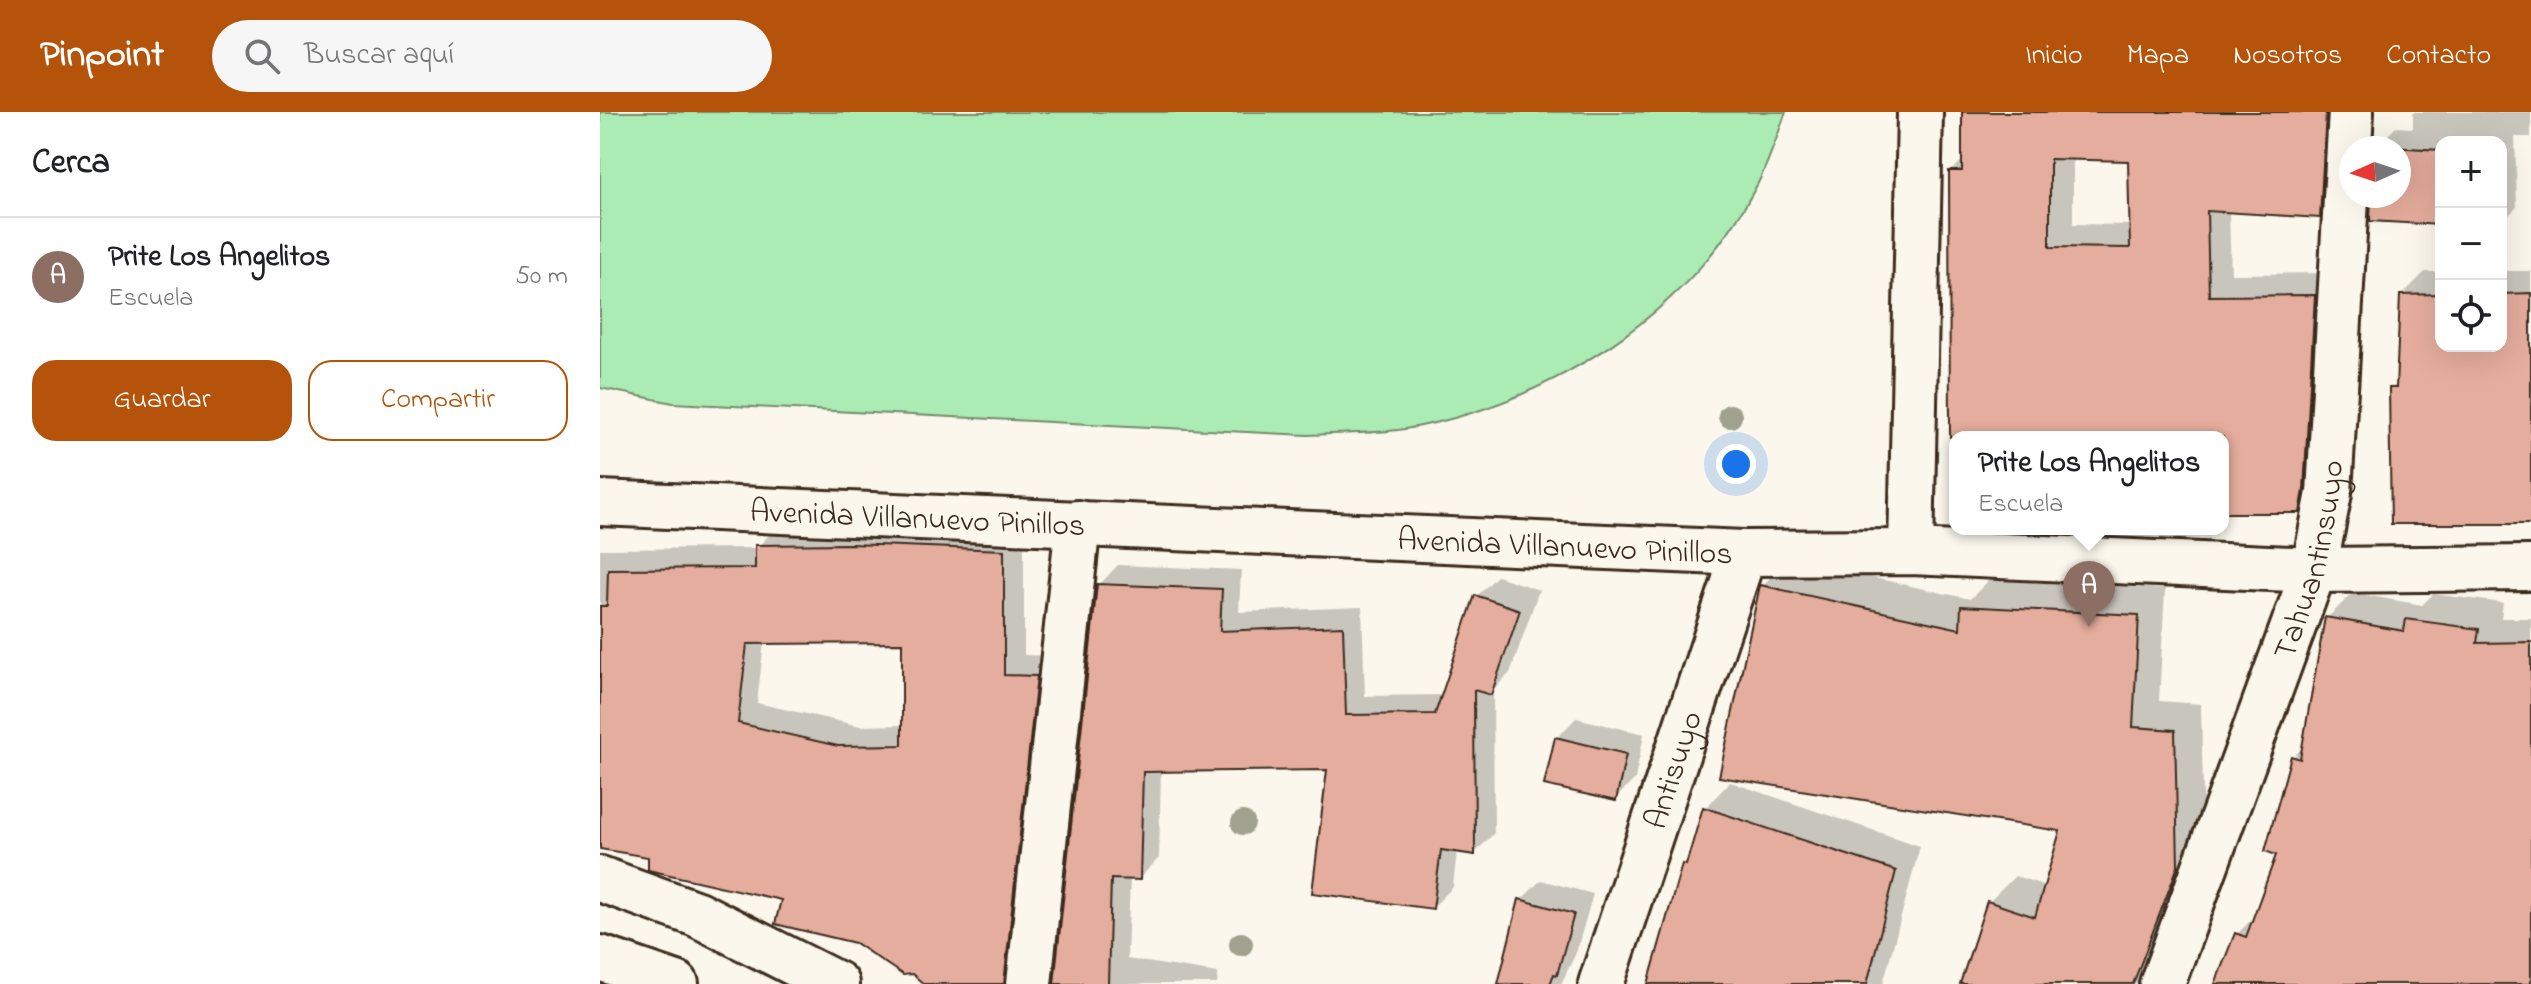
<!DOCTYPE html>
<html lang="es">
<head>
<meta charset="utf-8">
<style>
  :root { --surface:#fff; --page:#f6f6f6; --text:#202124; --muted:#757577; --line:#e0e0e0; --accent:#b45309 }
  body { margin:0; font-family:"Indie Flower",sans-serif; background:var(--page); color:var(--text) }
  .controls { position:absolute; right:24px; top:24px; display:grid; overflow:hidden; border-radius:16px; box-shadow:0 8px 32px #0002 }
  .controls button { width:72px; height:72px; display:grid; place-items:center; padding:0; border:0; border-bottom:2px solid var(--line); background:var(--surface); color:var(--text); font:40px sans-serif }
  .compass { position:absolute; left:1739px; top:24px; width:72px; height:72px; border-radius:50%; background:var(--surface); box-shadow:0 8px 32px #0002; rotate:267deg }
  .you { position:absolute; left:1136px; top:352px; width:28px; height:28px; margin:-20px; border:6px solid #fff; border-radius:50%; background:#1a73e8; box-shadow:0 0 0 12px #1a73e833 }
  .badge { display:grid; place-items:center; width:52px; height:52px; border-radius:50%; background:var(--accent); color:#fff; font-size:26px; font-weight:700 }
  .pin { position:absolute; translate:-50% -66px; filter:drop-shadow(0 2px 4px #0008) }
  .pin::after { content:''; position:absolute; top:42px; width:28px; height:24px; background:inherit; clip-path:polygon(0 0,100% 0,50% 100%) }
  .popup { position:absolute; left:1349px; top:319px; width:280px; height:104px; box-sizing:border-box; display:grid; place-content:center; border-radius:16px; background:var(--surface); filter:drop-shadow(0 2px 6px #0005); font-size:26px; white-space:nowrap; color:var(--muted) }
  .popup b { font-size:30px; color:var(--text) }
  .popup::after { content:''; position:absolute; left:50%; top:100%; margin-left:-16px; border:16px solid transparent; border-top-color:var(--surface) }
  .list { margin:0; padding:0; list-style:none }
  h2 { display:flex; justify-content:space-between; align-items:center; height:104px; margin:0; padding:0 32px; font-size:34px }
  h2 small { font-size:26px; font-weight:400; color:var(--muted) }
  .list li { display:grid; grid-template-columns:52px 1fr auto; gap:24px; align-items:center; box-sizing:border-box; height:120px; padding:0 32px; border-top:2px solid var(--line) }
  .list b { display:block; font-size:30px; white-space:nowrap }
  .list p { margin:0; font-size:26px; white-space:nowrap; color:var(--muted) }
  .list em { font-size:26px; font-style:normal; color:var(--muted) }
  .actions { display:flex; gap:16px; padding:24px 32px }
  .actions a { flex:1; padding:18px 0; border:2px solid var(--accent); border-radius:24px; text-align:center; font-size:28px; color:var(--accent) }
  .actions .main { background:var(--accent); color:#fff }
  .icon { flex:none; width:44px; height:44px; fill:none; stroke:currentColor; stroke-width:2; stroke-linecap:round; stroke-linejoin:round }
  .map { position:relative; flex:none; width:1931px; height:872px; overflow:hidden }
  header { display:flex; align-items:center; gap:48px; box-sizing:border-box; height:112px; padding:0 40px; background:var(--accent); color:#fff }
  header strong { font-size:38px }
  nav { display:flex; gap:44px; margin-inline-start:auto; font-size:28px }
  .search { width:560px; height:72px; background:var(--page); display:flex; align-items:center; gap:20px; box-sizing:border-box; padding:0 28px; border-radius:44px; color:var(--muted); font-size:30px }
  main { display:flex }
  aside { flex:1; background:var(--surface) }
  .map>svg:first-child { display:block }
  .green { fill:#abecb5; stroke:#738b6a; stroke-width:2 }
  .shadow { fill:#0003; fill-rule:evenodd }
  .building { fill:#e5ad9d; stroke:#3b2a1e; stroke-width:2; fill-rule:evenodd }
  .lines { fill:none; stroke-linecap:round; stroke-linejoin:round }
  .minor-casing { stroke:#3b2a1e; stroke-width:50 }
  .tertiary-casing { stroke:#3b2a1e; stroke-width:50 }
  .minor { stroke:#fbf7ec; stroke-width:44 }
  .tertiary { stroke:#fbf7ec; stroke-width:44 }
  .tree { fill:#a1a190 }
  .labels { text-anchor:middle; stroke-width:6; stroke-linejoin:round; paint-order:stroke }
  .street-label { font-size:32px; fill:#3b2a1e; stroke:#fbf7ec }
</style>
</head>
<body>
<header>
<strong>Pinpoint</strong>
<div class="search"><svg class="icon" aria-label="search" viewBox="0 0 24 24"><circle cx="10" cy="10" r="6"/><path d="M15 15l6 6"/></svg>Buscar aquí</div>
<nav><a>Inicio</a><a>Mapa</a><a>Nosotros</a><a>Contacto</a></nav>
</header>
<main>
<aside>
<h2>Cerca<small></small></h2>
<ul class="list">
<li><span class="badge" style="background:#8d6e63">A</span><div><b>Prite Los Angelitos</b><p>Escuela</p></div><em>50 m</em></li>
</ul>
<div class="actions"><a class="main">Guardar</a><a>Compartir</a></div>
</aside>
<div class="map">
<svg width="1931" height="872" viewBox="0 0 1931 872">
  <rect width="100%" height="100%" fill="#fbf7ec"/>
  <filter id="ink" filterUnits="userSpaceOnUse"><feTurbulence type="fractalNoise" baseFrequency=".0125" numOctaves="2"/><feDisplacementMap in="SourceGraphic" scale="16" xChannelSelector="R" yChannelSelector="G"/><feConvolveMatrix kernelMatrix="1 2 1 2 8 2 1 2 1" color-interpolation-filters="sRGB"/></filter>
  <g filter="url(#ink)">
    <path class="green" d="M 0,0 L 1186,0 C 1177,24 1169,50 1157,73 C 1089,203 948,292 805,317 C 774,322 740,321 708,323 L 73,291 L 0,276 Z"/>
    <g class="shadow">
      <path d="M 1364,0 L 1748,0 L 1742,81 L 1719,104 L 1629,99 L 1631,162 L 1737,161 L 1722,376 L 1699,399 L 1623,399 L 1623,325 L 1355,325 L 1355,395 L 1352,395 L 1351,60 L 1364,46 ZM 1473,46 L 1530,47 L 1531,113 L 1473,112 Z"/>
      <path d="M 1813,0 L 1931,0 L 1931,25 L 1915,25 L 1917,95 L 1901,111 L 1901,30 L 1841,30 L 1841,111 L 1773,84 L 1799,84 L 1799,36 L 1776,35 L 1796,15 L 1813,16 Z"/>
      <path d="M 1901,159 L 1931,159 L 1931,409 L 1791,277 L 1799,270 L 1802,183 L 1825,160 L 1841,160 L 1841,234 L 1901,234 Z"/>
      <path d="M 178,413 L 424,418 L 424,543 L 456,544 L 424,846 L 403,867 L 386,872 L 327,872 L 313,860 L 183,786 L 51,743 L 0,735 L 0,437 L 157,436 ZM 304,529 L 304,613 L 260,614 L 157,591 L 164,530 Z"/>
      <path d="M 1188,447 L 1370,487 L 1389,468 L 1565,477 L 1559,589 L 1601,592 L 1604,724 L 1550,872 L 1360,872 L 1389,790 L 1415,764 L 1446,774 L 1462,717 L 1162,474 Z"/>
      <path d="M 518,453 L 641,458 L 639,500 L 762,495 L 765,584 L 844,583 L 877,484 L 897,464 L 939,478 L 910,561 L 893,578 L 894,721 L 875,741 L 857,739 L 853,775 L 833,795 L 729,656 L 561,658 L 559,746 L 540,766 L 530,766 L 527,847 L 618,861 L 617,872 L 454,872 L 499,473 Z"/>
      <path d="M 1753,481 L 1822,493 L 1833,482 L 1903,491 L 1901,506 L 1931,506 L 1931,872 L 1617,872 L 1637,822 L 1656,803 L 1679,741 L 1693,645 L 1704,634 L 1727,506 Z"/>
      <path d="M 976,606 L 1044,622 L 1035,667 L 1015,687 L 957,626 Z"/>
      <path d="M 1130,670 L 1320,734 L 1283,872 L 1050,872 L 1083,753 L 1090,746 L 1105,696 Z"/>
      <path d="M 941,768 L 993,782 L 976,841 L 961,872 L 901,872 L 921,788 Z"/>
    </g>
    <g class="building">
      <path d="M 1362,0 L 1726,0 L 1720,106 L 1607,99 L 1609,184 L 1715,183 L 1704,378 L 1700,401 L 1623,401 L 1623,325 L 1350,325 L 1349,59 L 1362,59 ZM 1450,47 L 1528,49 L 1530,136 L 1450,135 Z"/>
      <path d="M 1774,34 L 1841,38 L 1841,113 L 1770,109 L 1771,84 L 1799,84 L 1799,36 Z"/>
      <path d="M 1931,181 L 1931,412 L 1791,412 L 1789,276 L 1796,276 L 1800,183 L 1841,182 L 1841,234 L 1901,234 L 1901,182 Z"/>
      <path d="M 251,432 L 404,438 L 404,563 L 437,564 L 404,872 L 324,872 L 312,862 L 303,863 L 255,831 L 175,812 L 181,788 L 48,758 L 48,745 L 0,737 L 0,494 L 7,494 L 8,457 L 155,456 L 155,433 ZM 302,531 L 302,633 L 238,634 L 138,611 L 147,532 Z"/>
      <path d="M 497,472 L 622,477 L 620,519 L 743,514 L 746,603 L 835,602 L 875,483 L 920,498 L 891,583 L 874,578 L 875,743 L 841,738 L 833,797 L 712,781 L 727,658 L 543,660 L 540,768 L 511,767 L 508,872 L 454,872 Z"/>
      <path d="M 1160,473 L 1360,517 L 1361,494 L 1539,503 L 1533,615 L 1575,618 L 1578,754 L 1533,872 L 1360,872 L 1387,789 L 1435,805 L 1460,719 L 1119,665 Z"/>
      <path d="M 1725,505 L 1804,519 L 1806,507 L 1879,517 L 1877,531 L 1931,530 L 1931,872 L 1615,872 L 1635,821 L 1646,825 L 1676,743 L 1665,739 L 1691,644 L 1700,647 Z"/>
      <path d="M 955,625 L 1026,642 L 1016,689 L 944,673 Z"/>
      <path d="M 1103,695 L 1296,759 L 1267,872 L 1048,872 L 1082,752 L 1086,753 Z"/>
      <path d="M 919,787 L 974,802 L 957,863 L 954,862 L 950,872 L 898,872 Z"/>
    </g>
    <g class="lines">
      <defs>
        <g id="minor">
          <path d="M 1311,440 L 1320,0"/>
          <path d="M 429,872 L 478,411"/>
          <path id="s1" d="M 1001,872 L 1144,441"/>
          <path id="s2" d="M 1562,872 L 1714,458 L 1729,381 L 1751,0"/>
        </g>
        <g id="tertiary">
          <path id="s3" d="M 0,391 L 1144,441 L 1311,440 L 1714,458 L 1931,456"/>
          <path d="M 0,767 L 97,802 L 236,872"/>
          <path d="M 0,846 L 76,872"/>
        </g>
      </defs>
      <use href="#minor" class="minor-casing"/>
      <use href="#tertiary" class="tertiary-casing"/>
      <use href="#minor" class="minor"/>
      <use href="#tertiary" class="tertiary"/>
    </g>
    <g class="tree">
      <circle cx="1130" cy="304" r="12"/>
      <circle cx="643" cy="711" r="12"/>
      <circle cx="641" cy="832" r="12"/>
    </g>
  </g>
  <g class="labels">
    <g class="street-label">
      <text dy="11" stroke="none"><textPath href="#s3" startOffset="318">Avenida Villanuevo Pinillos</textPath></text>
      <text dy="11" stroke="none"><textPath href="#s3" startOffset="966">Avenida Villanuevo Pinillos</textPath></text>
      <text dy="11" stroke="none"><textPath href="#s2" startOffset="450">Tahuantinsuyo</textPath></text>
      <text dy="11" stroke="none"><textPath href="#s1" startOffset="226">Antisuyo</textPath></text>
    </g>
  </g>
</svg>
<div class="controls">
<button>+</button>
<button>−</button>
<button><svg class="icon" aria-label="locate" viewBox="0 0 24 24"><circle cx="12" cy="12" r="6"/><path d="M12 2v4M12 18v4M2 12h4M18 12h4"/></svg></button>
</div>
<svg class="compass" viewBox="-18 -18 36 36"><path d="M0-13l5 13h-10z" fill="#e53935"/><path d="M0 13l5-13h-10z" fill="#757577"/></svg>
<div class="you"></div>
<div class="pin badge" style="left:1489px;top:515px;background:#8d6e63">A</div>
<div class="popup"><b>Prite Los Angelitos</b>Escuela</div>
</div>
</main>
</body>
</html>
